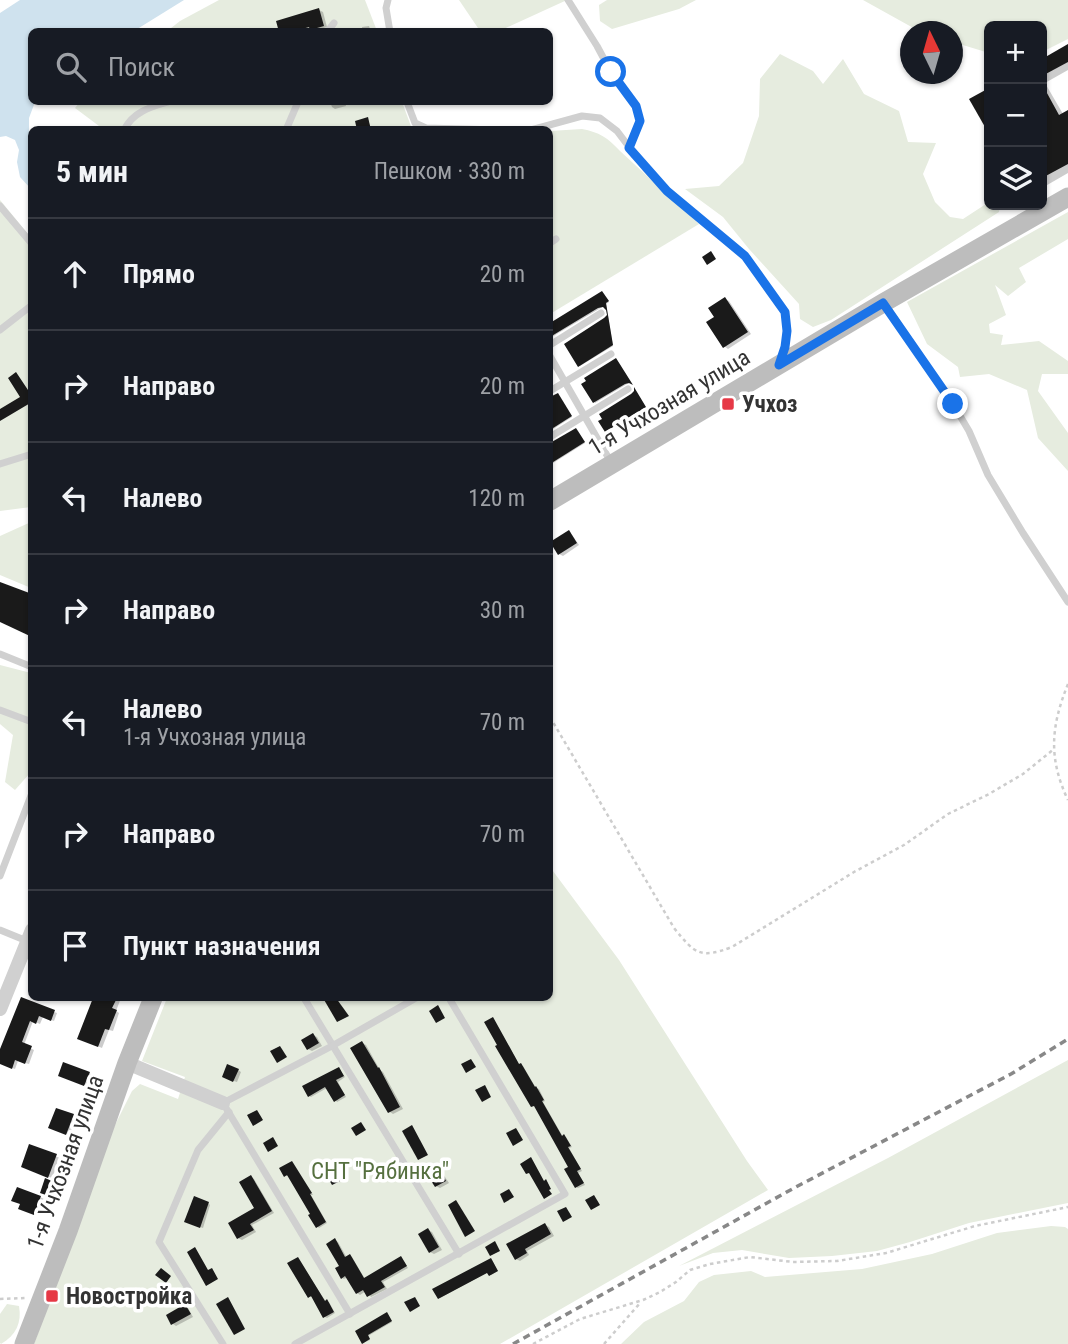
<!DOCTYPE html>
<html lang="ru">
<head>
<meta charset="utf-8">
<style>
  :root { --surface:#171b24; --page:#20242c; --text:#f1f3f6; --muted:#9ea1a6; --line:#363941 }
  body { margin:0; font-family:"Roboto Condensed",sans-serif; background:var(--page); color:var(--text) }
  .controls { position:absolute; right:21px; top:21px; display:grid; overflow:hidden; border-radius:10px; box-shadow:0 2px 5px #0004 }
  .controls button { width:63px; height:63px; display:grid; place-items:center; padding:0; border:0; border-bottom:2px solid var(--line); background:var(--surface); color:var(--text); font:35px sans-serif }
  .compass { position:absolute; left:900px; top:21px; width:63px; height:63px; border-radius:50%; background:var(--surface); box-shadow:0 2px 5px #0004; rotate:355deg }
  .stop { position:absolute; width:21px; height:21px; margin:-16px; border:5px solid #1a73e8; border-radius:50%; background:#fff }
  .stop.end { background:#1a73e8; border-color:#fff; box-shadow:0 2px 7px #0008 }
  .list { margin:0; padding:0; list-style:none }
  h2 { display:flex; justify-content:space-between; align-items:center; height:91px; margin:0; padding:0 28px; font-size:30px }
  h2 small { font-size:23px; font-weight:400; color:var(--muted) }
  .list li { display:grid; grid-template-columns:46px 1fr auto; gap:21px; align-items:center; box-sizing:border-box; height:112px; padding:0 28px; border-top:2px solid var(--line) }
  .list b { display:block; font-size:26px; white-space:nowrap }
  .list p { margin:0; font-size:23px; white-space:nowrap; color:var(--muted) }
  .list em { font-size:23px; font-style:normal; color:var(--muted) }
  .icon { flex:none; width:38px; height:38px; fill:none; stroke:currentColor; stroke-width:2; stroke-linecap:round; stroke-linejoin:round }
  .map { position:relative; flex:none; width:1068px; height:1344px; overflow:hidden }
  .search { position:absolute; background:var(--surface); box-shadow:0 2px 5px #0004; left:28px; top:28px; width:525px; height:77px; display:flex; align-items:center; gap:18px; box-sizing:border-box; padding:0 24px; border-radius:10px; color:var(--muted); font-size:26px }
  .panel { position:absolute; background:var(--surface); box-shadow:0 2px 5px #0004; left:28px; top:126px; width:525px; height:875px; border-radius:10px }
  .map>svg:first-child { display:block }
  .green { fill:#e6ecdf }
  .water { fill:#cfe2ee }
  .shadow { fill:#0003 }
  .building { fill:#1a1a1a }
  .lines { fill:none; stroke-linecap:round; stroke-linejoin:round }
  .path { stroke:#cdcdcd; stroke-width:2.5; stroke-dasharray:3.5 3.5; stroke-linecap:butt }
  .lane { stroke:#d0d0d0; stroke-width:7 }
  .street { stroke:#d0d0d0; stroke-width:14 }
  .secondary { stroke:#bdbdbd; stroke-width:19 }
  .rail { stroke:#888; stroke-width:3.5; stroke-dasharray:7 5; stroke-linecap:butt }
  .route { stroke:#1a73e8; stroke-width:9 }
  .poi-dot { fill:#e63946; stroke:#fff; stroke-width:2.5 }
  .labels { text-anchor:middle; stroke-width:7; stroke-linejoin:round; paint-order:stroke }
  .street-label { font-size:23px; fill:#333; stroke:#fff }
  .poi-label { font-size:23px; font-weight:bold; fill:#333; stroke:#fff; text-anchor:start }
  .park-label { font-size:23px; fill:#56703f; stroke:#fff }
</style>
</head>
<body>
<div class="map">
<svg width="1068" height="1344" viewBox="0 0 1068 1344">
  <rect width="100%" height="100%" fill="#fff"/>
  <g class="green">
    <path d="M 219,0 L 365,0 L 377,31 L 166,32 L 180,21 Z"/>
    <path d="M 459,0 L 567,0 L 497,32 L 480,31 Z"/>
    <path d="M 607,0 L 696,0 L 679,9 L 612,29 L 600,21 L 599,5 Z"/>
    <path d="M 863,0 L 1068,0 L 1068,39 L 1042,52 L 1042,26 L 989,26 L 989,53 L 953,42 L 953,32 L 917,30 Z"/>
    <path d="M 780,54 L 813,71 L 823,84 L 843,59 L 864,94 L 899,111 L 908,142 L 936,143 L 923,174 L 935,202 L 950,217 L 963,219 L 989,202 L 989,205 L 1000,205 L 999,212 L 831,320 L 813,327 L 800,319 L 799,304 L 749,249 L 723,217 L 685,189 L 719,186 L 743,163 L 759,116 L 760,79 Z"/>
    <path d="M 80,102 L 402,102 L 412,129 L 103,129 L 75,108 Z"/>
    <path d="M 582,129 C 599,132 608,138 620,151 L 699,224 L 550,314 L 550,131 Z"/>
    <path d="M 0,200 L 32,239 L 31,507 L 0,511 Z"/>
    <path d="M 1068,212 L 1068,239 L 1019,268 L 1026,282 L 1008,296 L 995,285 L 1006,315 L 989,324 L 990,333 L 1003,335 L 1001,345 L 1039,341 L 1068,361 L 1068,374 L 1042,374 L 1038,391 L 1068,433 L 1068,471 L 1038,438 L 1027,390 L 989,374 L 960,377 L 958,367 L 927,344 L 907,302 Z"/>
    <path d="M 31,522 L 31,588 L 0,575 L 0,536 Z"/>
    <path d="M 0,665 L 31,673 L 31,769 L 30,773 L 15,790 L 5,782 L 13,735 L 0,724 Z"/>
    <path d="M 550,867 L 619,960 L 747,1161 L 768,1190 L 500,1344 L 34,1344 L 109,1137 L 132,1091 L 140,1084 L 178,1099 L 185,1077 L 142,1061 L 167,998 L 550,998 Z"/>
    <path d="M 1068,1060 L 1068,1203 L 969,1223 L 910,1242 L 877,1251 L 832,1256 L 789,1258 L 742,1250 L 713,1253 L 679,1266 L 888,1158 Z"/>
    <path d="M 1051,1226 L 1065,1227 L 1068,1229 L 1068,1344 L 621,1344 L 644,1322 L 684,1301 L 699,1282 L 714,1275 L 751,1271 L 765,1277 L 862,1269 L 932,1254 L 997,1233 Z"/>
    <path d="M 7,1304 L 19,1306 C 22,1323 16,1335 1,1344 L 0,1343 L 0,1314 Z"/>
  </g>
  <path class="water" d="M 20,0 L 184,0 L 134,31 L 32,32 L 32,102 L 35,102 L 29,118 L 29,132 L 32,133 L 31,189 L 20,177 L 17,162 L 19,150 L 15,140 L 6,136 L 0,137 L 0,13 Z"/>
  <g class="shadow">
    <path d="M 319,10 L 323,12 L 327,27 L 315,31 L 311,29 L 300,32 L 280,32 Z"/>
    <path d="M 369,26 L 371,32 L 363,32 L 362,27 Z"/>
    <path d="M 1068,46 L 1068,70 L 1045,83 L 1063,114 L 1068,112 L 1068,173 L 1042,188 L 1042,61 Z"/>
    <path d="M 330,102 L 345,102 L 346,106 L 335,109 L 332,107 Z"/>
    <path d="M 602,293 L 609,302 L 606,304 L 607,309 L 604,306 L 550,338 L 550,325 Z"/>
    <path d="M 725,299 L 729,301 L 751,334 L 728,349 L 724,346 L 717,317 Z"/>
    <path d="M 608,316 L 613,346 L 580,366 L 579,366 Z"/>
    <path d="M 631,383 L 627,384 L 595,403 L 584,385 Z"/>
    <path d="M 635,390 L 646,408 L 606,431 L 632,396 Z"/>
    <path d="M 559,396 L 572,417 L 550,431 L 550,398 Z"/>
    <path d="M 578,431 L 585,443 L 550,465 L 550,444 L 553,444 Z"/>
    <path d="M 569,532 L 572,535 L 579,545 L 563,556 L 559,554 Z"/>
    <path d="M 98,998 L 121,998 L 116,1011 L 119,1013 L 113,1031 L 109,1030 L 102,1048 L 83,1040 Z"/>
    <path d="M 22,1000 L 57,1013 L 54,1021 L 43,1017 L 40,1024 L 33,1021 L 24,1045 L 34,1050 L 29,1064 L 18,1061 L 15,1069 L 0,1063 L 0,1054 Z"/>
    <path d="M 493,1019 L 520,1066 L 523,1066 L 536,1088 L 539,1089 L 545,1101 L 543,1102 L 563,1137 L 566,1137 L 572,1147 L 569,1148 L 582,1171 L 578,1173 L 585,1185 L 578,1188 L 576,1187 L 571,1167 L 536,1106 L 532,1106 Z"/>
    <path d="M 313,1035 L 317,1037 L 322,1046 L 312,1051 L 308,1049 Z"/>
    <path d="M 362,1043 L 366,1045 L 380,1070 L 383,1072 L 403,1109 L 393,1114 L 390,1112 Z"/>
    <path d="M 339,1069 L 345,1077 L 338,1082 L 346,1097 L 337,1102 L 327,1088 L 311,1097 L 309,1096 Z"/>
    <path d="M 238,1070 L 241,1072 L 237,1082 L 228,1079 Z"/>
    <path d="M 89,1073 L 92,1075 L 88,1086 L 63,1077 Z"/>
    <path d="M 73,1116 L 76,1118 L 70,1135 L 54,1129 Z"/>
    <path d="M 30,1146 L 60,1158 L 52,1178 L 26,1168 Z"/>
    <path d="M 282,1169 L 308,1187 L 313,1195 L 311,1195 L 327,1223 L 319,1228 L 317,1226 L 290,1176 L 286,1176 Z"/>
    <path d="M 440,1171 L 443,1174 L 449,1183 L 440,1188 L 436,1186 Z"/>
    <path d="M 251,1177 L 254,1179 L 274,1213 L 252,1225 L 256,1232 L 242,1240 L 238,1238 L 257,1209 Z"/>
    <path d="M 40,1197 L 44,1199 L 38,1215 L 23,1210 Z"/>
    <path d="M 208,1203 L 210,1205 L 203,1228 L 189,1223 Z"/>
    <path d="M 545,1225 L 549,1227 L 554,1236 L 527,1251 L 529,1255 L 520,1261 L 516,1259 Z"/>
    <path d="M 428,1230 L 432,1232 L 442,1250 L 434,1254 L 430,1252 Z"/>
    <path d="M 335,1240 L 338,1242 L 347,1258 L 350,1256 L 352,1257 L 365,1279 L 401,1258 L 408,1268 L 383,1282 L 387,1289 L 371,1297 L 366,1291 L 360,1295 L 357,1293 L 348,1277 L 344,1279 L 342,1278 L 341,1267 Z"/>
    <path d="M 298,1259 L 326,1302 L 329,1302 L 335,1313 L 327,1318 L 325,1317 L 313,1297 L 309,1297 Z"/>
    <path d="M 492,1260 L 498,1271 L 491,1275 L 488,1272 L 440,1298 L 435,1289 Z"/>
    <path d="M 185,1306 L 188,1308 L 193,1317 L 176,1326 L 173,1324 Z"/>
    <path d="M 388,1315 L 392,1322 L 368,1336 L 370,1340 L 363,1343 L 357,1332 Z"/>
  </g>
  <g class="building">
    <path d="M 319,8 L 324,26 L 310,30 L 309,27 L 292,32 L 279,32 L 276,21 Z"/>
    <path d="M 1068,44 L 1068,62 L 1042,76 L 1042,59 Z"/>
    <path d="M 1042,84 L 1059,115 L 1068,110 L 1068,164 L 1042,178 Z"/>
    <path d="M 989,88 L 989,134 L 969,99 Z"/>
    <path d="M 368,117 L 371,130 L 357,130 L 355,121 Z"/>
    <path d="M 711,251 L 716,259 L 707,265 L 702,257 Z"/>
    <path d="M 602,291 L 609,301 L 606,303 L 613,345 L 578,367 L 564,344 L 604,318 L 607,315 L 606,310 L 603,307 L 598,308 L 550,337 L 550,323 Z"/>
    <path d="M 725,297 L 748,332 L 723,348 L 706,322 L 714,317 L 708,308 Z"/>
    <path d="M 616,358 L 633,385 L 629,383 L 625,384 L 593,403 L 581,384 L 586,381 L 584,378 Z"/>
    <path d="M 16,372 L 32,396 L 32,402 L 0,421 L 0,409 L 20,397 L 8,378 Z"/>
    <path d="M 634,387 L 646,407 L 605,432 L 598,421 L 602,419 L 599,414 L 631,394 L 634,391 Z"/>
    <path d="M 558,393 L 572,416 L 550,430 L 550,397 Z"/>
    <path d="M 576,428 L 585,442 L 550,464 L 550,443 Z"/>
    <path d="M 569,530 L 577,543 L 558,555 L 550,542 Z"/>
    <path d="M 0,582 L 32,594 L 32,637 L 0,622 Z"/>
    <path d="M 21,997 L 55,1010 L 51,1021 L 39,1016 L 36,1024 L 30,1021 L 22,1042 L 32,1046 L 25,1064 L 15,1060 L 12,1069 L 0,1064 L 0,1049 Z"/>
    <path d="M 93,998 L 117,998 L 112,1008 L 117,1010 L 109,1030 L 105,1029 L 98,1047 L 77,1039 Z"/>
    <path d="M 323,998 L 336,998 L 349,1016 L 337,1022 Z"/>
    <path d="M 438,1005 L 445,1018 L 436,1023 L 429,1011 Z"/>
    <path d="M 493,1017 L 519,1064 L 521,1063 L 535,1087 L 536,1086 L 544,1100 L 542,1101 L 562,1136 L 564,1134 L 571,1146 L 568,1147 L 581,1169 L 577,1171 L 584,1183 L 575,1188 L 564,1169 L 568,1167 L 534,1106 L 531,1107 L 495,1046 L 497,1045 L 484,1022 Z"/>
    <path d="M 313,1033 L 319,1043 L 307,1050 L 301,1040 Z"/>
    <path d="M 362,1041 L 378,1068 L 379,1067 L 400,1107 L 388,1113 L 350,1048 Z"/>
    <path d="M 280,1046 L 287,1057 L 277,1063 L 270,1051 Z"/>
    <path d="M 471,1059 L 476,1067 L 466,1073 L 461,1064 Z"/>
    <path d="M 63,1062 L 90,1072 L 84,1086 L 58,1076 Z"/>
    <path d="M 227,1064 L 239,1069 L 233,1082 L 222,1077 Z"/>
    <path d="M 339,1067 L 344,1076 L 336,1080 L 345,1095 L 334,1102 L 325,1087 L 308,1097 L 302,1086 Z"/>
    <path d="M 485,1085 L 491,1097 L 482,1102 L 475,1090 Z"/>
    <path d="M 56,1108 L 74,1114 L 66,1135 L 48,1128 Z"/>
    <path d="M 257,1110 L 263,1120 L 253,1126 L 247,1115 Z"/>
    <path d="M 361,1122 L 366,1130 L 356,1136 L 351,1128 Z"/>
    <path d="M 412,1125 L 428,1155 L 418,1160 L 402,1131 Z"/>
    <path d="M 516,1128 L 523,1140 L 513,1146 L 506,1133 Z"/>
    <path d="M 273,1137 L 278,1146 L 268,1152 L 263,1143 Z"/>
    <path d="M 29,1144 L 57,1154 L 48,1178 L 21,1167 Z"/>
    <path d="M 531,1157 L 544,1181 L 546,1179 L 551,1189 L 549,1190 L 552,1194 L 544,1199 L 529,1173 L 526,1174 L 520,1164 Z"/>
    <path d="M 292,1161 L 312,1193 L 310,1194 L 326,1222 L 316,1228 L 308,1215 L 310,1214 L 287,1175 L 284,1177 L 279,1168 Z"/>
    <path d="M 440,1169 L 446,1181 L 435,1187 L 428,1176 Z"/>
    <path d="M 335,1172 L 340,1181 L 332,1185 L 327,1176 Z"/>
    <path d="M 251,1175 L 272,1211 L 250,1224 L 254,1230 L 237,1239 L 228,1223 L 254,1208 L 239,1182 Z"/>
    <path d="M 45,1178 L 54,1182 L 49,1196 L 40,1193 Z"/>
    <path d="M 17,1187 L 41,1196 L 34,1215 L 18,1209 L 20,1204 L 11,1201 Z"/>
    <path d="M 509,1189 L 514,1197 L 504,1203 L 500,1194 Z"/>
    <path d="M 594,1195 L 600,1205 L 591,1210 L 585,1200 Z"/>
    <path d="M 194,1196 L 209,1202 L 200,1228 L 184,1222 Z"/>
    <path d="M 456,1200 L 475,1231 L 465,1237 L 448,1205 Z"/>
    <path d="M 566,1207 L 572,1217 L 563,1222 L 557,1211 Z"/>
    <path d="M 545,1223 L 551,1234 L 525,1249 L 527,1253 L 515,1260 L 506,1244 Z"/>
    <path d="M 428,1228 L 439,1247 L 429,1253 L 418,1234 Z"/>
    <path d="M 335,1238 L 345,1257 L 350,1254 L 364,1278 L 401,1256 L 407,1266 L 381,1281 L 385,1287 L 367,1297 L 363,1290 L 356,1294 L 345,1276 L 341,1279 L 335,1268 L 339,1266 L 326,1244 Z"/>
    <path d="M 495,1241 L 500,1251 L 490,1256 L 485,1247 Z"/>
    <path d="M 195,1247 L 208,1270 L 212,1268 L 218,1279 L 206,1286 L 187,1252 Z"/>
    <path d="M 298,1257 L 325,1301 L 327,1299 L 334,1312 L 323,1318 L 311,1296 L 308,1298 L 287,1263 Z"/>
    <path d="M 491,1258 L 498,1271 L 489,1276 L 487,1273 L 438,1299 L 432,1289 Z"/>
    <path d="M 161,1268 L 171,1276 L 166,1283 L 155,1275 Z"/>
    <path d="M 228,1297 L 245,1329 L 234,1335 L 216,1304 Z"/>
    <path d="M 415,1297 L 420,1306 L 410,1312 L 404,1302 Z"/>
    <path d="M 185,1304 L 191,1314 L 171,1325 L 166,1315 Z"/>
    <path d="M 387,1312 L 392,1321 L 368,1335 L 370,1339 L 362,1344 L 355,1331 Z"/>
  </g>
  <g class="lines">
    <g class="path">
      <path d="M 1068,684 C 1051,726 1048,758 1068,800"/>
      <path d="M 550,717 L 674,928 C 695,954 700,959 732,947 L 854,872 L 904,845 L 948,814 L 989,794 L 1023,774 L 1054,749"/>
      <path d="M 0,1299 L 25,1298"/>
      <path d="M 533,1344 L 580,1319 L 643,1300 L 660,1292 L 676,1282 L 690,1270 L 710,1264 L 750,1257 L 793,1262 L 837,1261 L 886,1253 L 975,1226 L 1068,1207"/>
      <path d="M 604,1344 L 641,1302"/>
    </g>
    <g class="lane">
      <path d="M 388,0 L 386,8 L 390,32"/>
      <path d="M 568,0 L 597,46 L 611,72 L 636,106 L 640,121 L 629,148"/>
      <path d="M 327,32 L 334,23"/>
      <path d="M 407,102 L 415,123 L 426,128 L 498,130"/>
      <path d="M 124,130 C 133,112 150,107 168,102"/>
      <path d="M 286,130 L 298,102"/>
      <path d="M 531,130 L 582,116 L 600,118 L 617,131 L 645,168 L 667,191 L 745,256 L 785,312 L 787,331 L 785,347 L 781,358"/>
      <path d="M 0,206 L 32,244"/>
      <path d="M 550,243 L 556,239"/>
      <path d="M 884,303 L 953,404 L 969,431 L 988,475 L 1023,533 L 1068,602"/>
      <path d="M 0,330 L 32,305"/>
      <path d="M 550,345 L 601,313"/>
      <path d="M 550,356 L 612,464"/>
      <path d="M 550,391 L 611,354"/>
      <path d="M 550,437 L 628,389"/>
      <path d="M 0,464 L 32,454"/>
      <path d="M 0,654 L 32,667"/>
      <path d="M 0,710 L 32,722"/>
      <path d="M 0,876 L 32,793"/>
      <path d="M 0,930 L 27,941"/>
      <path d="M 304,998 L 459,1254"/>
      <path d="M 350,1314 L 223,1103 L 332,1046 L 416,998"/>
      <path d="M 223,1344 L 159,1242 L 198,1150 L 229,1112"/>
      <path d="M 295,1344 L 565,1194 L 449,998"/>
    </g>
    <g class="street">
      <path d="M 0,1009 L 32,930"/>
      <path d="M 127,1063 L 223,1103"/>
    </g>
    <g class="secondary">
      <path d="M 550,501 L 883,303 L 1068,197"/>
      <path d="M 24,1344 L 68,1231 L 127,1063 L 153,998"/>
    </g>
    <path class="rail" d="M 513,1344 L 794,1188 L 1011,1074 L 1068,1039"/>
  </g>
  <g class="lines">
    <path class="route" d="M 611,72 L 636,106 L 640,121 L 629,148 L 667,191 L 745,256 L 785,312 L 787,331 L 785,347 L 779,365 L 883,303 L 953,404"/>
  </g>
  <g class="poi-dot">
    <rect x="721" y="397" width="14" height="14" rx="3.5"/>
    <rect x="45" y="1289" width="14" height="14" rx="3.5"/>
  </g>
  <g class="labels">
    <g class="street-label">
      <text transform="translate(669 402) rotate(-31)" y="8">1-я Учхозная улица</text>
      <text transform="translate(65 1162) rotate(-70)" y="8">1-я Учхозная улица</text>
    </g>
    <g class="poi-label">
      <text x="742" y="412">Учхоз</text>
      <text x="66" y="1304">Новостройка</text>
    </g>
    <g class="park-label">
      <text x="380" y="1179">СНТ "Рябинка"</text>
    </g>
  </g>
</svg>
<div class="controls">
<button>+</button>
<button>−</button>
<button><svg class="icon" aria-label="layers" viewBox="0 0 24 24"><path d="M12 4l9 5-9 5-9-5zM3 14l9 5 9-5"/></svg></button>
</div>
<svg class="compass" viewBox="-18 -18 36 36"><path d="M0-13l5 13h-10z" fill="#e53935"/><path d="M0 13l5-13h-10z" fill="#9ea1a6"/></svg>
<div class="stop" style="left:611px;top:72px"></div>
<div class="stop end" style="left:953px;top:404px"></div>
<div class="search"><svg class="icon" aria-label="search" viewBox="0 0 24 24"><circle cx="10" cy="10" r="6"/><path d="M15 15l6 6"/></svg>Поиск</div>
<section class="panel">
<h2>5 мин<small>Пешком · 330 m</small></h2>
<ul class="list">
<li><svg class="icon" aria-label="ahead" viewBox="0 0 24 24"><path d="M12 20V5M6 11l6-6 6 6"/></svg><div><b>Прямо</b></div><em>20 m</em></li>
<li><svg class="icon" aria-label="right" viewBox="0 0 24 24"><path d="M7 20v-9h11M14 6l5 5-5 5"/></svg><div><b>Направо</b></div><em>20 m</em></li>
<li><svg class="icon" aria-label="left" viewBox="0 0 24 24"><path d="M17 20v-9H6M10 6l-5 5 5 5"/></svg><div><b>Налево</b></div><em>120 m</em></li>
<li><svg class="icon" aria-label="right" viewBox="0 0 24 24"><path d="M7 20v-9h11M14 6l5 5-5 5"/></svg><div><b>Направо</b></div><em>30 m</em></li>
<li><svg class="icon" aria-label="left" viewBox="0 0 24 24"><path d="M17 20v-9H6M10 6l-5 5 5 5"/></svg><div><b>Налево</b><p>1-я Учхозная улица</p></div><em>70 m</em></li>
<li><svg class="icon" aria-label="right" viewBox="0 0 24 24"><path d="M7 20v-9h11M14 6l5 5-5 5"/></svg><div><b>Направо</b></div><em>70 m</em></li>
<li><svg class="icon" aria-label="arrive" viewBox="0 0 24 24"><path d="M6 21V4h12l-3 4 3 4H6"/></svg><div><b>Пункт назначения</b></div></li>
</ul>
</section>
</div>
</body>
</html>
